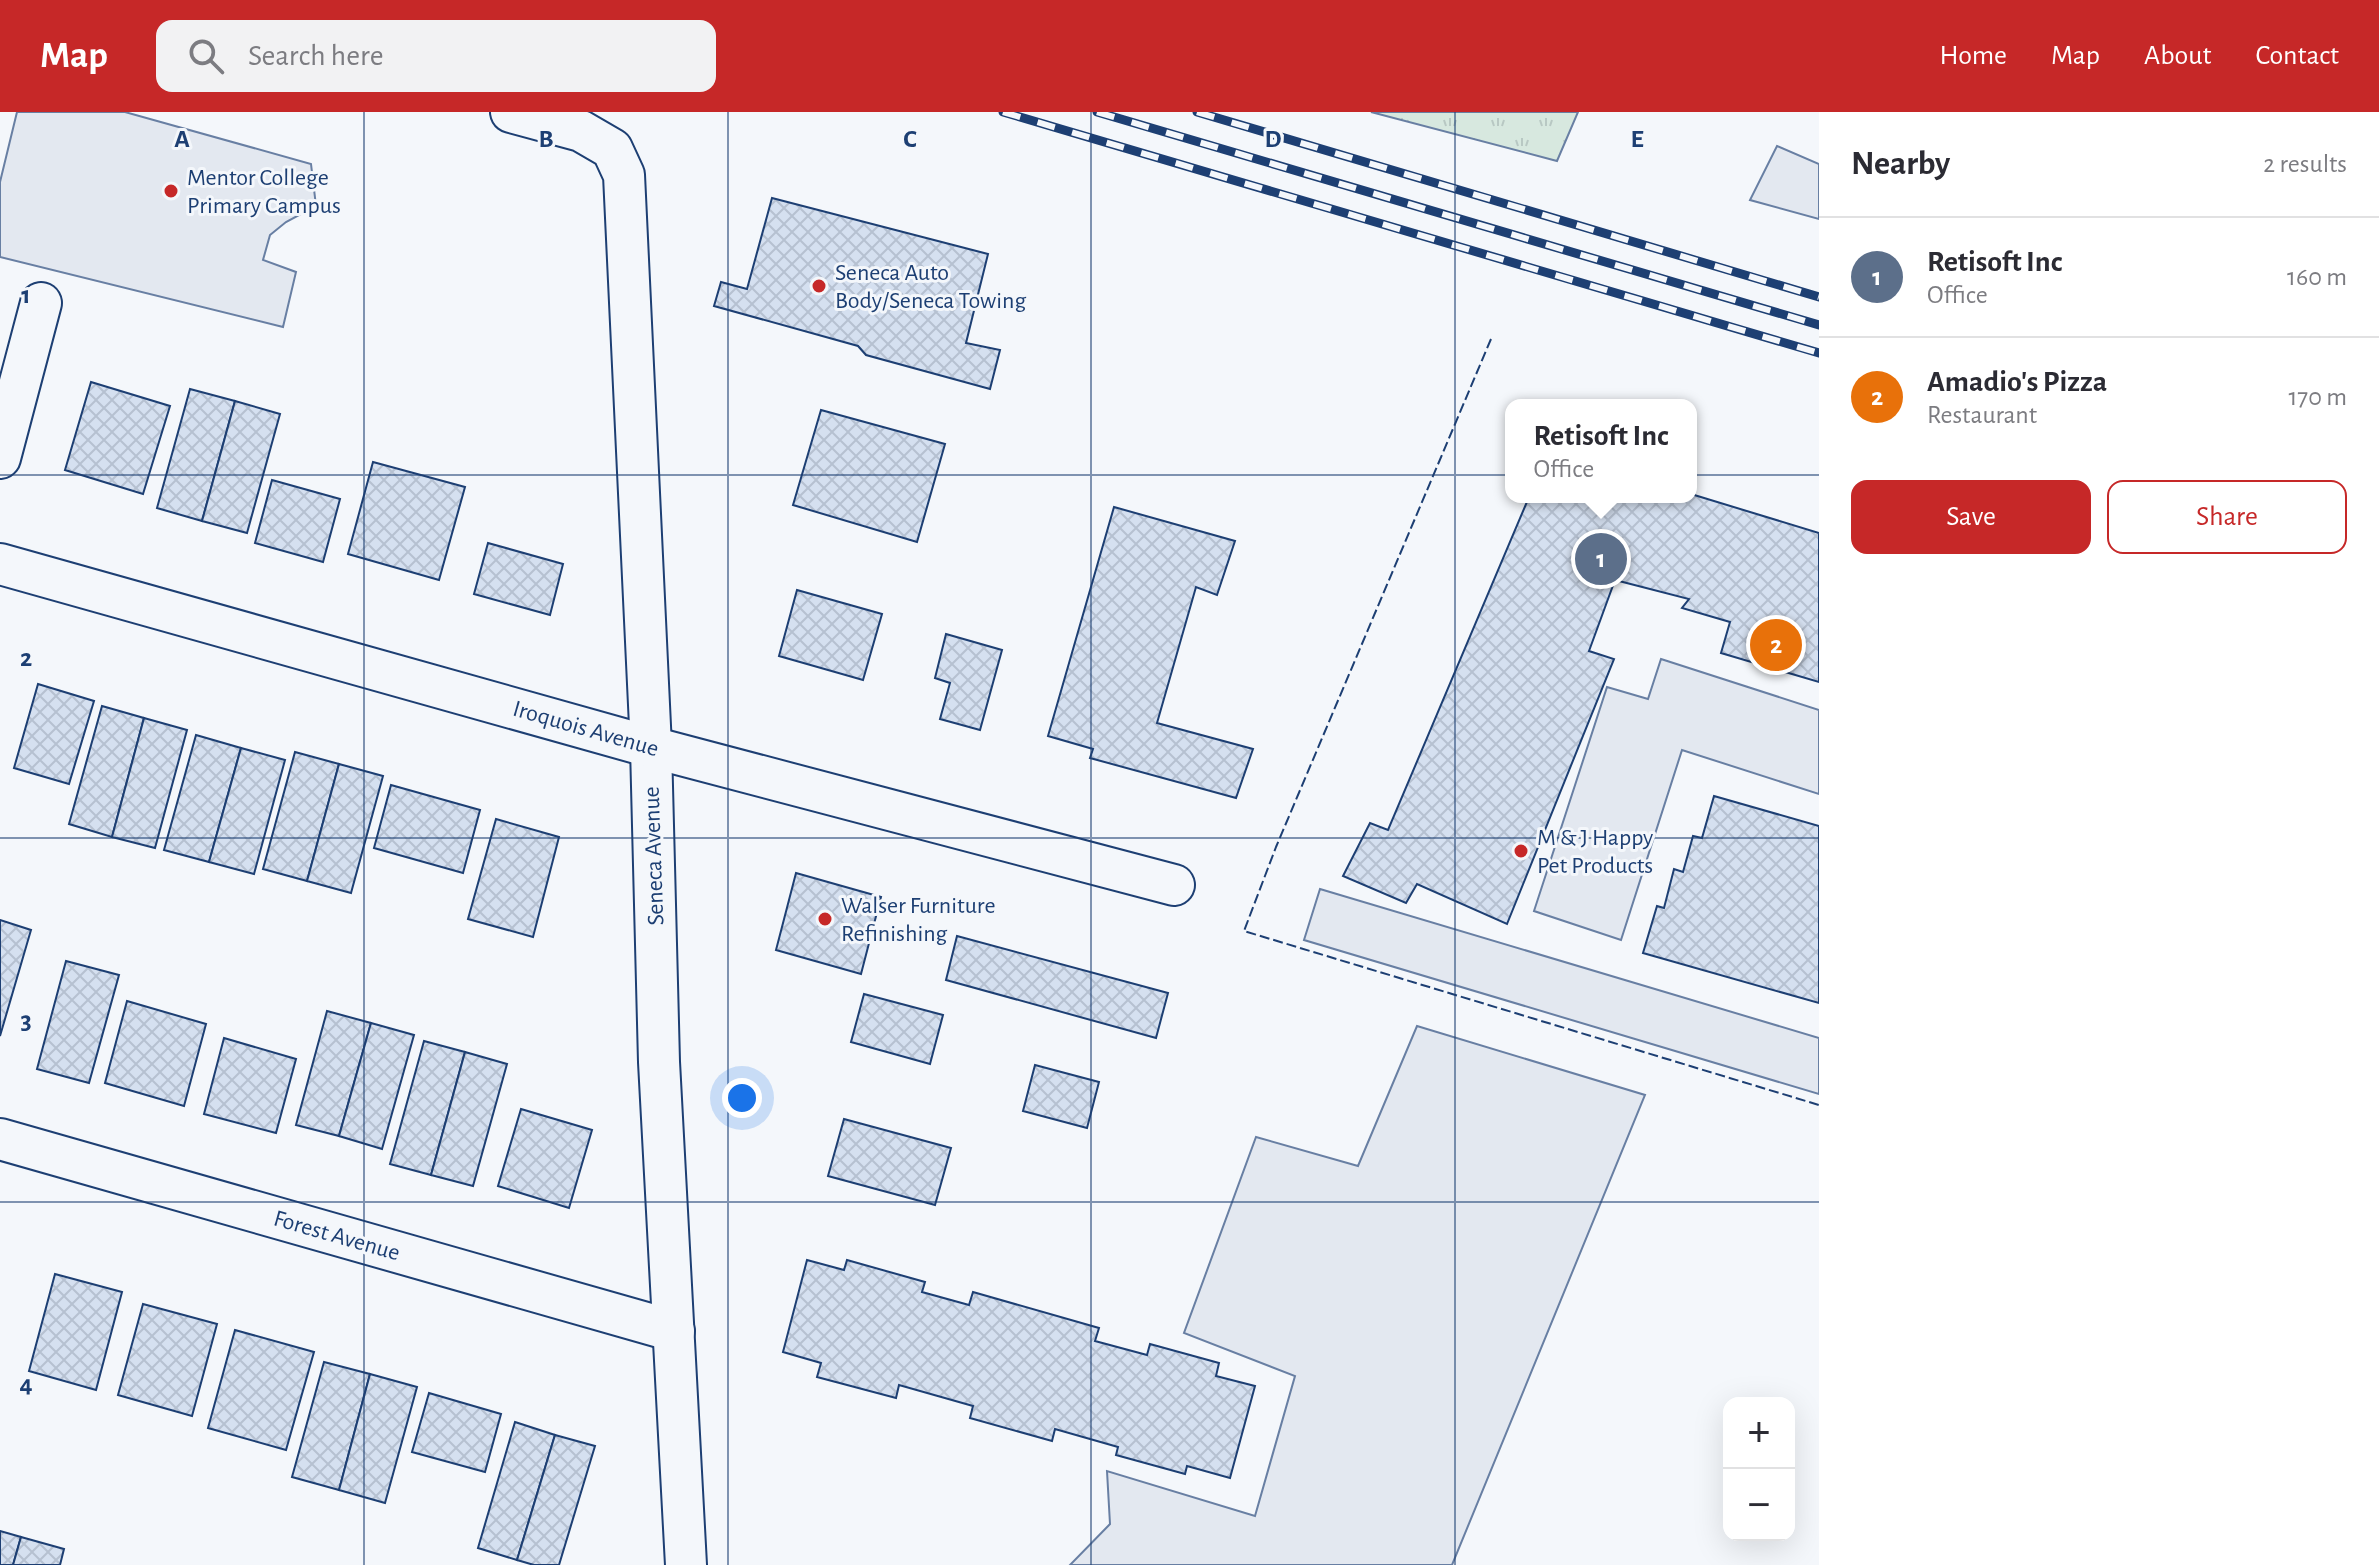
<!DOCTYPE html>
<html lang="en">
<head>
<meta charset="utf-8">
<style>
  :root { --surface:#fff; --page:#f2f2f3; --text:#2b2b33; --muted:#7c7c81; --line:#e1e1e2; --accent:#c62828 }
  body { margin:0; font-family:"Alegreya Sans",sans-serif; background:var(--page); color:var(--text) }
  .controls { position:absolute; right:24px; bottom:24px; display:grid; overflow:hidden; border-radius:16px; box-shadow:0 8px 32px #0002 }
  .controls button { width:72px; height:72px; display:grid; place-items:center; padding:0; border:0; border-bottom:2px solid var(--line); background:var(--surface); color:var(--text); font:40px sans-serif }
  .you { position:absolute; left:742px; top:986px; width:28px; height:28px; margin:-20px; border:6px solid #fff; border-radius:50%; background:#1a73e8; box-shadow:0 0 0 12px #1a73e833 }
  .badge { display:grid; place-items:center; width:52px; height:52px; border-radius:50%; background:var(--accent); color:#fff; font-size:26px; font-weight:700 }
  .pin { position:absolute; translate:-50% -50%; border:4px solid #fff; box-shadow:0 2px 8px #0006 }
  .popup { position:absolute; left:1505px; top:287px; width:192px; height:104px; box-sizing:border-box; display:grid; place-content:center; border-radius:16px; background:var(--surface); filter:drop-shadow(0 2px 6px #0005); font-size:26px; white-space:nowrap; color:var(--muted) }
  .popup b { font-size:30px; color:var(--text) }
  .popup::after { content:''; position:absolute; left:50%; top:100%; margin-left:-16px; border:16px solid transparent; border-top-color:var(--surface) }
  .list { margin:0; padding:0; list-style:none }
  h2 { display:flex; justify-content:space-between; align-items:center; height:104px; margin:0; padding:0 32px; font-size:34px }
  h2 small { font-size:26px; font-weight:400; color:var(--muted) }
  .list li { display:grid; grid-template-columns:52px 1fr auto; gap:24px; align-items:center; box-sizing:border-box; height:120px; padding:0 32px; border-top:2px solid var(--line) }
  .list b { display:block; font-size:30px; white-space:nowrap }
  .list p { margin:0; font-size:26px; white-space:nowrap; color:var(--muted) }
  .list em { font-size:26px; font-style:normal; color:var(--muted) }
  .actions { display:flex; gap:16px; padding:24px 32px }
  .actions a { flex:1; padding:18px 0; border:2px solid var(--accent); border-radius:16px; text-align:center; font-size:28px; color:var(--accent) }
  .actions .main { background:var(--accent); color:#fff }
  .icon { flex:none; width:44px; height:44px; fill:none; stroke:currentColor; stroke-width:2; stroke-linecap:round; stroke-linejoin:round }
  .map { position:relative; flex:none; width:1819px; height:1453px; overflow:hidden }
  header { display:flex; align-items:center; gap:48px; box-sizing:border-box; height:112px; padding:0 40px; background:var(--accent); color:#fff }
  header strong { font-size:38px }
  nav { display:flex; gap:44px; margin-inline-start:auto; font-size:28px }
  .search { width:560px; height:72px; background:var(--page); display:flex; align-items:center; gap:20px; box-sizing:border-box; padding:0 28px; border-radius:16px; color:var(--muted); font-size:30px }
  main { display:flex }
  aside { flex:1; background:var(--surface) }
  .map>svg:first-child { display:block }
  .grass { fill:url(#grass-tufts); stroke:#687fa3; stroke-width:2 }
  .parking { fill:#e3e8f0; stroke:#687fa3; stroke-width:2 }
  .building { fill:url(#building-cross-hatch); stroke:#1d3f73; stroke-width:2 }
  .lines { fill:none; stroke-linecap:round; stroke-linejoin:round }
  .street-casing { stroke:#1d3f73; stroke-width:44 }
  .street { stroke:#f4f7fb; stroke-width:40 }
  .rail-casing { stroke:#1d3f73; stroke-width:9 }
  .rail { stroke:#f4f7fb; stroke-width:6; stroke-dasharray:18; stroke-linecap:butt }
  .fence { stroke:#1d3f73; stroke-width:2; stroke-dasharray:10 4; stroke-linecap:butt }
  .grid { fill:none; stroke:#1d3f73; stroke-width:2; stroke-opacity:0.55 }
  .poi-dot { fill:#c62828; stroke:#f4f7fb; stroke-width:3 }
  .labels { text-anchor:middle; stroke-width:6; stroke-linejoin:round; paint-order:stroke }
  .poi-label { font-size:24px; fill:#1d3f73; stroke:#f4f7fb; text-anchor:start }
  .street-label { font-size:24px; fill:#1d3f73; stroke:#f4f7fb }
  .grid-label { font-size:26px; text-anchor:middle; font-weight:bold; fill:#1d3f73; stroke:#f4f7fb; stroke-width:6; stroke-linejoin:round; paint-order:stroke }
</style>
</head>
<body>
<header>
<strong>Map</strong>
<div class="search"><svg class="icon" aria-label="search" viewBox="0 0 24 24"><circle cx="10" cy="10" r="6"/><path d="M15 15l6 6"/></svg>Search here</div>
<nav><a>Home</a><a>Map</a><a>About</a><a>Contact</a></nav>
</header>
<main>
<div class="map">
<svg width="1819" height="1453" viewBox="0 0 1819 1453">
  <defs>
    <pattern id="grass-tufts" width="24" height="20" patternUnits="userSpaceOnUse" patternTransform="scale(2)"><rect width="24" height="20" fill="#d7e8df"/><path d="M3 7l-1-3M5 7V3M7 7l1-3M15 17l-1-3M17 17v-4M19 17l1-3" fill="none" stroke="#b8c8c3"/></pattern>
    <pattern id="building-cross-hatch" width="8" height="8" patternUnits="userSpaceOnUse" patternTransform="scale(2)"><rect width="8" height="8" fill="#d5e0f0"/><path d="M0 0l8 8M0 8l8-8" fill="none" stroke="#b6c1d1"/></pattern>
  </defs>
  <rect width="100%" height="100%" fill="#f4f7fb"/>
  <path class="grass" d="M 1371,0 L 1578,0 L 1557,49 Z"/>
  <g class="parking">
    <path d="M 17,0 L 125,0 L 311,52 L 316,94 L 286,110 L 270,123 L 263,148 L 296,160 L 283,215 L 0,145 L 0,70 Z"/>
    <path d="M 1777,34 L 1819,52 L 1819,107 L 1750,88 Z"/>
    <path d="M 1661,547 L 1819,598 L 1819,682 L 1682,638 L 1621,828 L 1534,799 L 1607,575 L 1648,587 Z"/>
    <path d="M 1320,777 L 1819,926 L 1819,982 L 1304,828 Z"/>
    <path d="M 1417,914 L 1645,983 L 1452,1453 L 1070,1453 L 1110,1412 L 1107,1359 L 1255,1404 L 1295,1264 L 1184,1221 L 1256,1025 L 1358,1054 Z"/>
  </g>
  <g class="building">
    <path d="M 772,86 L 988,142 L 966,231 L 1000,238 L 990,277 L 866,243 L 858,234 L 714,194 L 721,170 L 747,177 Z"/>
    <path d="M 91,270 L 170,294 L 143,382 L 65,358 Z"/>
    <path d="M 190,277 L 235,289 L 202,409 L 157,396 Z"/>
    <path d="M 235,289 L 280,302 L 247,421 L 202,409 Z"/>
    <path d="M 821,298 L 945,332 L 917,430 L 793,393 Z"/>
    <path d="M 373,350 L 465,375 L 439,468 L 348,442 Z"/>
    <path d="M 272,368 L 340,387 L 323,450 L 255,431 Z"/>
    <path d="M 1691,382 L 1819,421 L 1819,570 L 1721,541 L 1730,510 L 1682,496 L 1689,487 L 1615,468 L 1589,539 L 1614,547 L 1507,812 L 1417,772 L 1406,791 L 1343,764 L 1370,711 L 1388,718 L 1529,385 L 1691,385 Z"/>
    <path d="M 1114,395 L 1235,429 L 1217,483 L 1196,475 L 1157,611 L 1253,637 L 1236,686 L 1090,646 L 1093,637 L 1048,624 Z"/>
    <path d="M 488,431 L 563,452 L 550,503 L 474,482 Z"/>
    <path d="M 797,478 L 882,502 L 863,568 L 779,544 Z"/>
    <path d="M 946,522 L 1002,538 L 980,618 L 940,607 L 950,571 L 935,566 Z"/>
    <path d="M 38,572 L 94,589 L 69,672 L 14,656 Z"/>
    <path d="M 102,594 L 144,606 L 112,725 L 69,712 Z"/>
    <path d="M 144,606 L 187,618 L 155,736 L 112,725 Z"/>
    <path d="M 196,623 L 241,636 L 209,750 L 164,738 Z"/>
    <path d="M 241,636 L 285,648 L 254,762 L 209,750 Z"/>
    <path d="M 295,640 L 339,652 L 307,769 L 263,757 Z"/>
    <path d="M 339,652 L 383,664 L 351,781 L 307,769 Z"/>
    <path d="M 391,673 L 480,698 L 463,761 L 374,736 Z"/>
    <path d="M 1714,684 L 1819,714 L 1819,891 L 1643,841 L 1657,794 L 1664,796 L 1674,757 L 1683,760 L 1693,724 L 1702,726 Z"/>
    <path d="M 496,707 L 559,725 L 533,825 L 468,807 Z"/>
    <path d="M 796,761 L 881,785 L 861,862 L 776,838 Z"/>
    <path d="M 0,808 L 31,818 L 0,924 Z"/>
    <path d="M 957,824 L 1168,881 L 1156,926 L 946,868 Z"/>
    <path d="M 66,849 L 119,863 L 89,971 L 37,957 Z"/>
    <path d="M 864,882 L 943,903 L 930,952 L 851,930 Z"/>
    <path d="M 127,889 L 206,912 L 184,994 L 105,971 Z"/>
    <path d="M 327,899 L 371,911 L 339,1024 L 296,1013 Z"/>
    <path d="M 371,911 L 414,923 L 382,1037 L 339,1024 Z"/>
    <path d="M 224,926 L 296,947 L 276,1021 L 204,1002 Z"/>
    <path d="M 424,929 L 465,940 L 431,1063 L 390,1052 Z"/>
    <path d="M 465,940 L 507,952 L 473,1074 L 431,1063 Z"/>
    <path d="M 1035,953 L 1099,970 L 1087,1016 L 1023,999 Z"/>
    <path d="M 521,997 L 592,1018 L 569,1096 L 498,1074 Z"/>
    <path d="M 844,1007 L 951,1036 L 935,1093 L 828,1064 Z"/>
    <path d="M 807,1148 L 844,1158 L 847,1148 L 925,1170 L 922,1180 L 969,1193 L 973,1180 L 1099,1216 L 1095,1229 L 1147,1243 L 1150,1232 L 1219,1251 L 1216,1264 L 1255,1274 L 1230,1366 L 1187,1354 L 1185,1362 L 1116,1343 L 1118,1335 L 1055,1317 L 1052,1329 L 970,1306 L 973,1294 L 899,1273 L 896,1286 L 817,1265 L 821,1251 L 783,1240 Z"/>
    <path d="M 55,1162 L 122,1180 L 96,1278 L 29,1259 Z"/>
    <path d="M 143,1192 L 217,1212 L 192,1304 L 118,1283 Z"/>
    <path d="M 235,1218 L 314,1240 L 286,1338 L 208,1316 Z"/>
    <path d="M 324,1250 L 370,1262 L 339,1378 L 292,1365 Z"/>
    <path d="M 370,1262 L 417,1275 L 385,1391 L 339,1378 Z"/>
    <path d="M 429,1281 L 501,1302 L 485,1360 L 412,1340 Z"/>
    <path d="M 515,1310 L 555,1323 L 517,1448 L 478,1436 Z"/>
    <path d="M 555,1323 L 595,1334 L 559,1453 L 534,1453 L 517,1448 Z"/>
    <path d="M 0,1419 L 21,1425 L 13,1453 L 0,1453 Z"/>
    <path d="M 21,1425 L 64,1437 L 60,1453 L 13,1453 Z"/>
  </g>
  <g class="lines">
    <defs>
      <g id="street">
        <path d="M 511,0 L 581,19 L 612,37 L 624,63 L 651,635 L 659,950 L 686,1453"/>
        <path d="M 0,346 L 41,191"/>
        <path d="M 0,452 L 651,635 L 1174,773"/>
        <path d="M 0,1027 L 674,1219"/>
      </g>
    </defs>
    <use href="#street" class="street-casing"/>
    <use href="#street" class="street"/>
    <defs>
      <g id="rail">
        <path d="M 1003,0 L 1819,241"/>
        <path d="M 1097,0 L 1819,213"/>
        <path d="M 1197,0 L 1819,185"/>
      </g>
    </defs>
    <use href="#rail" class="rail-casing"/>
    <use href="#rail" class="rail"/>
    <path class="fence" d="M 1491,227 L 1276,735 L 1244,819 L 1819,993"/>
  </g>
  <path class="grid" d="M 364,0 L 364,1453M 728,0 L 728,1453M 1091,0 L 1091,1453M 1455,0 L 1455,1453M 0,363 L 1819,363M 0,726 L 1819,726M 0,1090 L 1819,1090"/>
  <g class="poi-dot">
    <circle cx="171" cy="79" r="8"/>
    <circle cx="819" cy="174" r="8"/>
    <circle cx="1521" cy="739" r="8"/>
    <circle cx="825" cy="807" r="8"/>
  </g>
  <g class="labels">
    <g class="poi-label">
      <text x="187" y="73">Mentor College<tspan x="187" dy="28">Primary Campus</tspan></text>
      <text x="835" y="168">Seneca Auto<tspan x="835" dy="28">Body/Seneca Towing</tspan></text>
      <text x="1537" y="733">M &amp; J Happy<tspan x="1537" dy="28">Pet Products</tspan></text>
      <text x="841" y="801">Walser Furniture<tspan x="841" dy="28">Refinishing</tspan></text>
    </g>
    <g class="street-label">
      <text transform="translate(586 616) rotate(16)" y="8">Iroquois Avenue</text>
      <text transform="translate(653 744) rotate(-92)" y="8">Seneca Avenue</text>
      <text transform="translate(337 1123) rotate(16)" y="8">Forest Avenue</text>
    </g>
  </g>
  <g class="grid-label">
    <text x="182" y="35">A</text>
    <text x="546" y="35">B</text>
    <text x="910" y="35">C</text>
    <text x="1273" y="35">D</text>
    <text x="1637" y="35">E</text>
    <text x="26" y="191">1</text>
    <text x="26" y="554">2</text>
    <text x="26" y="917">3</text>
    <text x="26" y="1280">4</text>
  </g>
</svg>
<div class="controls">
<button>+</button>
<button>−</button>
</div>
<div class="you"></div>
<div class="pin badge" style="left:1601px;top:447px;background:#5c6f8a">1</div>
<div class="popup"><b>Retisoft Inc</b>Office</div>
<div class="pin badge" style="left:1776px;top:533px;background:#e8710a">2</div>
</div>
<aside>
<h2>Nearby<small>2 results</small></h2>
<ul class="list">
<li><span class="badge" style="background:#5c6f8a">1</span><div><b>Retisoft Inc</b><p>Office</p></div><em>160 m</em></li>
<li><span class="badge" style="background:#e8710a">2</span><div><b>Amadio's Pizza</b><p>Restaurant</p></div><em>170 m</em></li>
</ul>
<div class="actions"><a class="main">Save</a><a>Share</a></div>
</aside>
</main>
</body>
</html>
